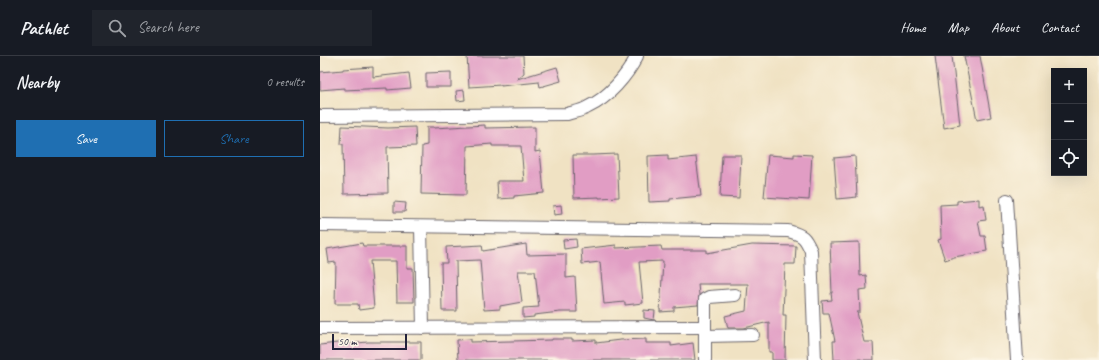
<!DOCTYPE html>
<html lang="en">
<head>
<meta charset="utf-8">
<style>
  :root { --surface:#171b24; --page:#20242c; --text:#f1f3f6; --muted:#9ea1a6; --line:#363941; --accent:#1f6fb2 }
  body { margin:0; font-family:Caveat,sans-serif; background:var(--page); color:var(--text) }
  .controls { position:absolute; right:12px; top:12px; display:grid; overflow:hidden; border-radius:0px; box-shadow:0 4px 16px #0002 }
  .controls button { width:36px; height:36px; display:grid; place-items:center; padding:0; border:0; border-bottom:1px solid var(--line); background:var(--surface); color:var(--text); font:20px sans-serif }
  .scale { position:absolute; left:12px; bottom:10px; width:75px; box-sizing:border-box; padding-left:4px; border:2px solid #22223b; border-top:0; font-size:11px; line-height:14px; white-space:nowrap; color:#22223b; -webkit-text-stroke:3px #fcf5e5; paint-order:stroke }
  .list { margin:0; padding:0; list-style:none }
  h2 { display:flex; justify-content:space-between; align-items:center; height:52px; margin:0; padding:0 16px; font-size:17px }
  h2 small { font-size:13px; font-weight:400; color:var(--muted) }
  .actions { display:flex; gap:8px; padding:12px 16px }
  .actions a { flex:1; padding:9px 0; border:1px solid var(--accent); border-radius:0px; text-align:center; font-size:14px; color:var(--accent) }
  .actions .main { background:var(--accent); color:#fff }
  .icon { flex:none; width:22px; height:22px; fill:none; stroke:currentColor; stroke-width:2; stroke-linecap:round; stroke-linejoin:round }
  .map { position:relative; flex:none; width:779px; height:304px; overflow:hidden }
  header { display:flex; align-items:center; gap:24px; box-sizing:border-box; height:56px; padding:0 20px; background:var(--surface); border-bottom:1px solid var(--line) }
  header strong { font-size:19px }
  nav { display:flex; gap:22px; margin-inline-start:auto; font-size:14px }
  .search { width:280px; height:36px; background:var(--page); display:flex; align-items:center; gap:10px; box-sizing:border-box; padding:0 14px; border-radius:0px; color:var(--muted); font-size:15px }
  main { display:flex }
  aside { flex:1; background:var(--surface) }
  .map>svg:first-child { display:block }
  .building { fill:#e19dc4 }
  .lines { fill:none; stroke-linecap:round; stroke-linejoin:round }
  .minor-casing { stroke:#6a656b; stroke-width:14 }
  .minor { stroke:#fff; stroke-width:12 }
</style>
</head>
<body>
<header>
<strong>Pathlet</strong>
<div class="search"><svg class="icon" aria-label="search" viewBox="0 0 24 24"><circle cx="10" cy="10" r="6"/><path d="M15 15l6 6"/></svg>Search here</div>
<nav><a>Home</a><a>Map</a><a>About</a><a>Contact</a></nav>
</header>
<main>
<aside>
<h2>Nearby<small>0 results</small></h2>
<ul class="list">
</ul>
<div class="actions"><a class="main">Save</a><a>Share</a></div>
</aside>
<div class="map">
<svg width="779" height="304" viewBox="0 0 779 304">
  <rect width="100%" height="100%" fill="#fcf5e5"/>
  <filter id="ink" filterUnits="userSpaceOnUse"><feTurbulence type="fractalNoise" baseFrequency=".025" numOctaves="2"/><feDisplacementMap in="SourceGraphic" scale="8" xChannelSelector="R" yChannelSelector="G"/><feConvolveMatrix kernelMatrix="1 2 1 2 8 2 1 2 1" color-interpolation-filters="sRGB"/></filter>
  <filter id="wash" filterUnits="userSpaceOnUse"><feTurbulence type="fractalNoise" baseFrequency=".012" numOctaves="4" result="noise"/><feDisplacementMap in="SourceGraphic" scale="16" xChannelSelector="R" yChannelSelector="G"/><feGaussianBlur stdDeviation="0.9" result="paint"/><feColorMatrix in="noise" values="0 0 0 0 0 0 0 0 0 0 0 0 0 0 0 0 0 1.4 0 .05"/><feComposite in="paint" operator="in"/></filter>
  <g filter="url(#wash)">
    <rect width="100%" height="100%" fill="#f0e2c3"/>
    <g id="blocks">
      <g class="building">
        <path d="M 147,0 L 203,0 L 204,17 L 197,23 L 237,11 L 241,25 L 220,31 L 219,26 L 181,30 L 181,29 L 149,31 Z"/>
        <path d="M 615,0 L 632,0 L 640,69 L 624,72 Z"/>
        <path d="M 644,0 L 660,0 L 671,61 L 657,64 Z"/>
        <path d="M 53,11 L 53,21 L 89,17 L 91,32 L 67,34 L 67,32 L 24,34 L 24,32 L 0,34 L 0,16 L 23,14 L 23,13 Z"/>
        <path d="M 131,16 L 131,31 L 106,31 L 106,17 Z"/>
        <path d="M 144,34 L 145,44 L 137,45 L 136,35 Z"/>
        <path d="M 165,69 L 165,72 L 215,71 L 215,96 L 220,95 L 224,137 L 194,140 L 194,142 L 178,143 L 177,125 L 204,125 L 201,90 L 172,90 L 172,88 L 147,90 L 146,139 L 101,138 L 102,90 L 107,89 L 107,71 L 114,71 L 114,72 Z"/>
        <path d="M 22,70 L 68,72 L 95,71 L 96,90 L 67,91 L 68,137 L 24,138 L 23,88 L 21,88 Z"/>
        <path d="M 297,98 L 299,141 L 279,142 L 279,141 L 254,142 L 253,99 L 273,99 Z"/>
        <path d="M 474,98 L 492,99 L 489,144 L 444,141 L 448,99 L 474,101 Z"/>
        <path d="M 348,99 L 348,104 L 376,101 L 381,140 L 350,143 L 350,145 L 329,146 L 328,100 Z"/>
        <path d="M 402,99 L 421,99 L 419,142 L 400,141 Z"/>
        <path d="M 535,100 L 537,141 L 517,143 L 514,102 Z"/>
        <path d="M 659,143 L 659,150 L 664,149 L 666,164 L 658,165 L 661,180 L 665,180 L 667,195 L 634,201 L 625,204 L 618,184 L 621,183 L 620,149 L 637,148 L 637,145 Z"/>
        <path d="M 74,146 L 86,147 L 85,156 L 74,156 Z"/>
        <path d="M 241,149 L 242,158 L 234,159 L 233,150 Z"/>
        <path d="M 256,183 L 257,191 L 244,193 L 243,184 Z"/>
        <path d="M 539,186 L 540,220 L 546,219 L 547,233 L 539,234 L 540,256 L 537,256 L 544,286 L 553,286 L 554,304 L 542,304 L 541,303 L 514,304 L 513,285 L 515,285 L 509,257 L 503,257 L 502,245 L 512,244 L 511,237 L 512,237 L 510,187 Z"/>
        <path d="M 42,187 L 43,190 L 87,190 L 87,212 L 93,212 L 94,246 L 77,246 L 76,205 L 50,205 L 54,252 L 39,254 L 38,248 L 15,248 L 16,206 L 9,207 L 7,193 Z"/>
        <path d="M 206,188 L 207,199 L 246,198 L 246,222 L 255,221 L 257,256 L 240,256 L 214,259 L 214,261 L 203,262 L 203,252 L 219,251 L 215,215 L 198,215 L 202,246 L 180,250 L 180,253 L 164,254 L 160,204 L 136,205 L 137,255 L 122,255 L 121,207 L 127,207 L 126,191 L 162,189 L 163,195 Z"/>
        <path d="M 296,189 L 296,192 L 341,190 L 342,194 L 387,194 L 387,197 L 432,189 L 476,190 L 475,208 L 465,208 L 463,259 L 466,259 L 465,304 L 452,304 L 452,296 L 449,296 L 449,266 L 424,272 L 408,272 L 405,260 L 426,255 L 428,228 L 378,228 L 379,239 L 378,249 L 354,251 L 354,255 L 340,256 L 343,205 L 319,206 L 323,247 L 305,249 L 305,246 L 284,248 L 280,206 L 262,208 L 261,193 Z"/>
        <path d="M 324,254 L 335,255 L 334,264 L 324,262 Z"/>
        <path d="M 151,283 L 151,286 L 232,284 L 232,283 L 252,283 L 252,285 L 276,284 L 276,287 L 300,284 L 326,283 L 326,287 L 351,287 L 351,290 L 373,287 L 375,304 L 138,304 L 137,284 Z"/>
        <path d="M 26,286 L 27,288 L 48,286 L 101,286 L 101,304 L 0,304 L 0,289 Z"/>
      </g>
    </g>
  </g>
  <g filter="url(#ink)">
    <use href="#blocks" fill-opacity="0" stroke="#6a656b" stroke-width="1"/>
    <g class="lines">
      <defs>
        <g id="minor">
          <path d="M 0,60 L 247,58 C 253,56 262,55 268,51 C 288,42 307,20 317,0"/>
          <path d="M 687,144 L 697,304"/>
          <path d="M 0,169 L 468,175 C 483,179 485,181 491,195 L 495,304"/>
          <path d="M 101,171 L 103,272"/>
          <path d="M 0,272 L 385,271"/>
          <path d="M 385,280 L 433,279"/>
          <path d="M 385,304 L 385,243 L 389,241 L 415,239"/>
        </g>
      </defs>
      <use href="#minor" class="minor-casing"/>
      <use href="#minor" class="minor"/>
    </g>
  </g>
</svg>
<div class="controls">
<button>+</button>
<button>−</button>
<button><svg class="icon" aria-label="locate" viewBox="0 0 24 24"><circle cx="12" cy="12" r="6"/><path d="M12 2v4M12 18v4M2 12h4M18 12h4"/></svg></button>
</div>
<div class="scale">50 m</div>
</div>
</main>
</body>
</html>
